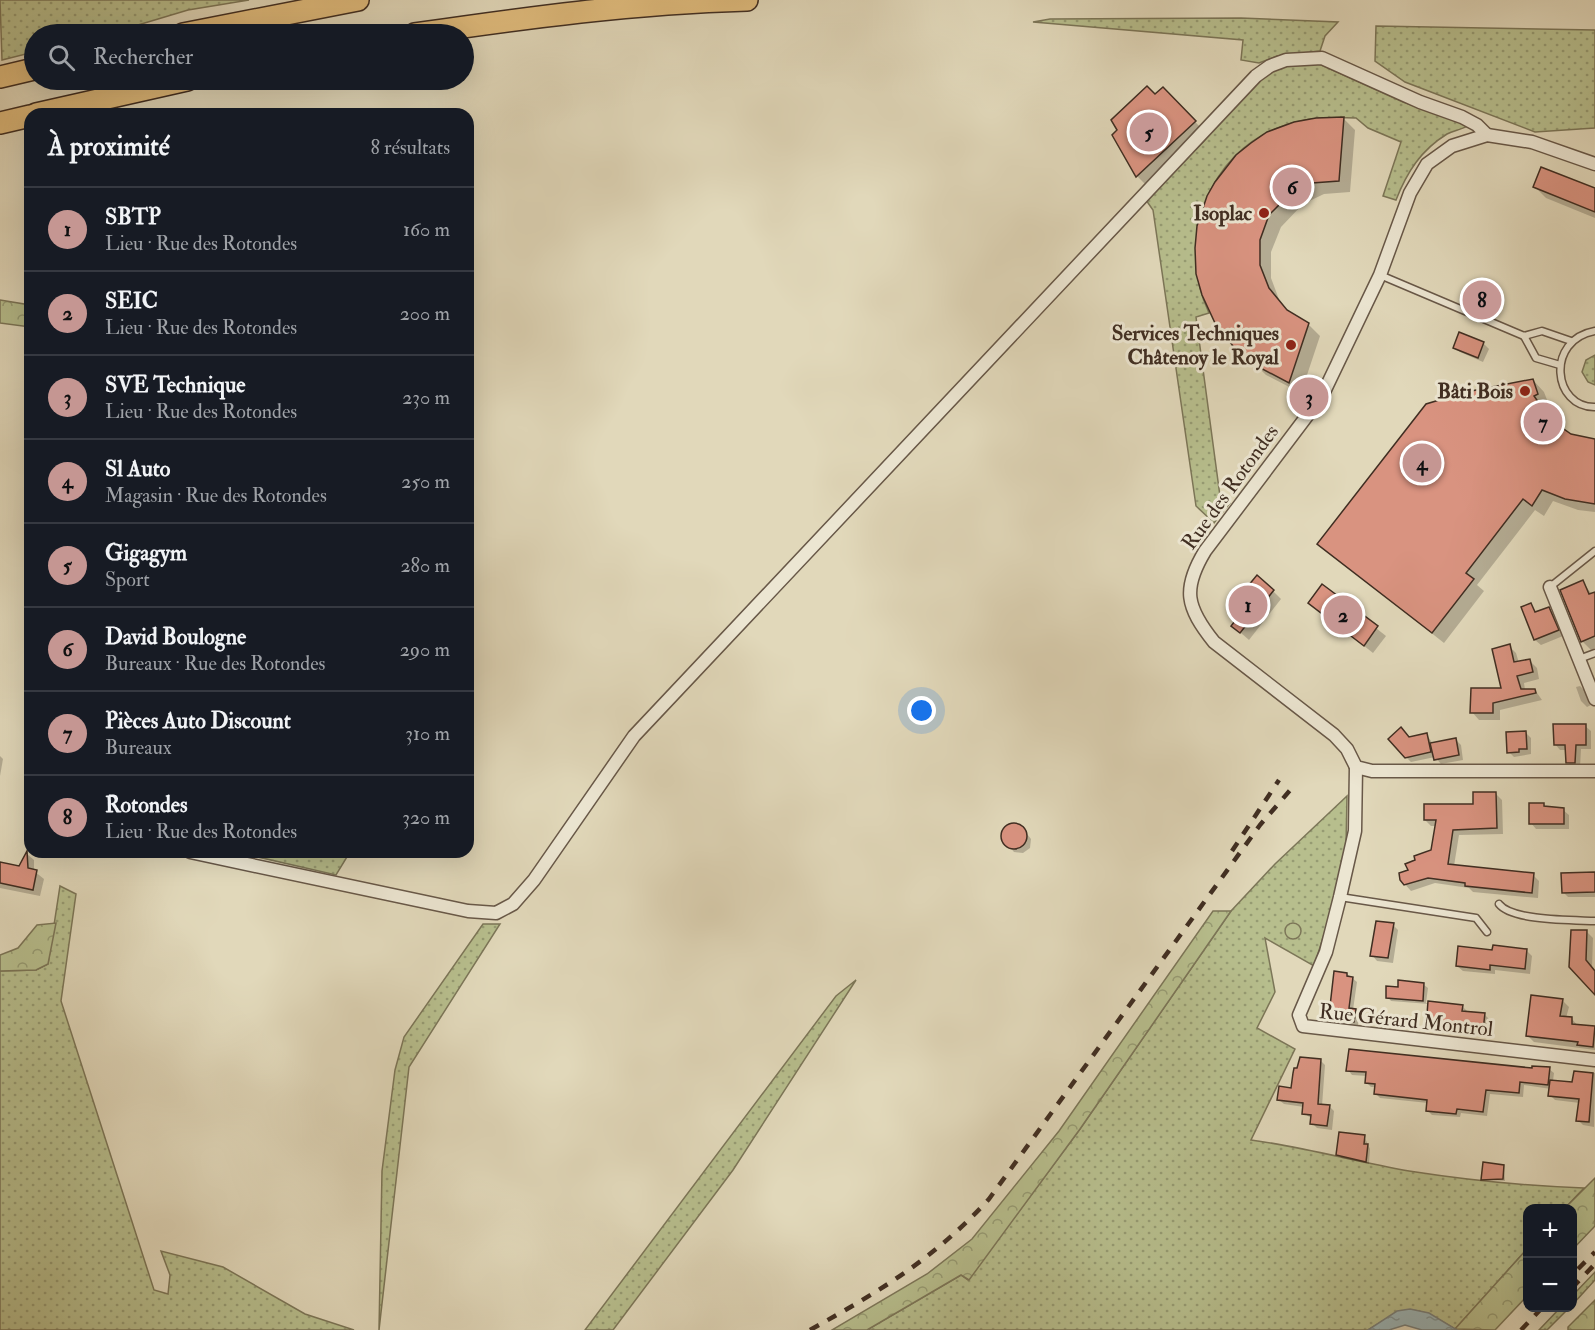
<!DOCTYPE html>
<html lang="fr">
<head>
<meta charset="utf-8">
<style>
  :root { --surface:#171b24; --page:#20242c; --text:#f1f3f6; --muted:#9ea1a6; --line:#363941; --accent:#c59692 }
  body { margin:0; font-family:"IM FELL Double Pica",serif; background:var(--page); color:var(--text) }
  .controls { position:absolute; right:18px; bottom:18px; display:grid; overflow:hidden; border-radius:12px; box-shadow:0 6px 24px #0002 }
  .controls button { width:54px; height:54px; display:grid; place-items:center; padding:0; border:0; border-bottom:2px solid var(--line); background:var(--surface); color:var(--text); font:30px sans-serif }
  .you { position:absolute; left:922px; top:711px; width:21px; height:21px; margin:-15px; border:4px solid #fff; border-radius:50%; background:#1a73e8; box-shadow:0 0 0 9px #1a73e833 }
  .badge { display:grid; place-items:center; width:39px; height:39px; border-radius:50%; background:var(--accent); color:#111; font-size:20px; font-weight:700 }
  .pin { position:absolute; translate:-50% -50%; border:3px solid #fff; box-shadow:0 2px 6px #0006 }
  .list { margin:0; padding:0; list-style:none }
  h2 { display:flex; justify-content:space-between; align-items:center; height:78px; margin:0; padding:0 24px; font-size:26px }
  h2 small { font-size:20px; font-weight:400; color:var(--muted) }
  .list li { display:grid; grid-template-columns:39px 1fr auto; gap:18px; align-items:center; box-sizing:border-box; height:84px; padding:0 24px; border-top:2px solid var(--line) }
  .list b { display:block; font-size:22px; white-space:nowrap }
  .list p { margin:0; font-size:20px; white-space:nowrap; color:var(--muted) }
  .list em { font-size:20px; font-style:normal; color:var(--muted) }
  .icon { flex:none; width:33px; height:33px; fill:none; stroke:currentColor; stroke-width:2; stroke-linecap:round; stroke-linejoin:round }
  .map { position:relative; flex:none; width:1595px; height:1330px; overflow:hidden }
  .search { position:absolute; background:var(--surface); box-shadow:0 6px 24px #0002; left:24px; top:24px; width:450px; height:66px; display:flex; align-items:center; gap:15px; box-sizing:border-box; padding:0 21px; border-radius:33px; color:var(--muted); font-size:22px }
  .panel { position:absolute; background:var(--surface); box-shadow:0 6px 24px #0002; left:24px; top:108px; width:450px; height:750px; border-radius:18px }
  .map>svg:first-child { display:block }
  .grass { fill:url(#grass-dots); stroke:#7c7658; stroke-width:1.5 }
  .forest { fill:url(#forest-crowns); stroke:#7c7658; stroke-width:1.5 }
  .park { fill:url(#park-tufts); stroke:#7c7658; stroke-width:1.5 }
  .water { fill:url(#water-ripples); stroke:#76807e; stroke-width:1.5 }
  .shadow { fill:#0003 }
  .building { fill:#d99380; stroke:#402e22; stroke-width:1.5 }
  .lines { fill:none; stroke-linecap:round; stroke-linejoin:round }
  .lane-casing { stroke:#685848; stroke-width:9 }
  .street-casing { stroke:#685848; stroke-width:15 }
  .highway-casing { stroke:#402e22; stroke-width:24 }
  .lane { stroke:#ece6d2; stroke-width:6 }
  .street { stroke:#ece6d2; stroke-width:12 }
  .highway { stroke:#e0bc7d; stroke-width:21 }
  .rail { stroke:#402e22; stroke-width:4.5; stroke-dasharray:10 10; stroke-linecap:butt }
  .poi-dot { fill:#8f2418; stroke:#ece6d2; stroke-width:2 }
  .labels { text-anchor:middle; stroke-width:6; stroke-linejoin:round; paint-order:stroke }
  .poi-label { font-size:21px; font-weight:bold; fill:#402e22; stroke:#ece6d2; text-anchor:end }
  .street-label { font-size:21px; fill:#402e22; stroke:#ece6d2 }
</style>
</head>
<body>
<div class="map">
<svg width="1595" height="1330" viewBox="0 0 1595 1330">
  <defs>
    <pattern id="grass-dots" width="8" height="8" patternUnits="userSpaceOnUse" patternTransform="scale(1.5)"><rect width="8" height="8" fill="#b7be8d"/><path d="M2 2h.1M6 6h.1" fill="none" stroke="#969b73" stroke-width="1.8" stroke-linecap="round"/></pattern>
    <pattern id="forest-crowns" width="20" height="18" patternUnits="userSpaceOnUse" patternTransform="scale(1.5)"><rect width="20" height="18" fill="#b7be8d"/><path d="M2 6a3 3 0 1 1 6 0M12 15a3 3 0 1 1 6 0" fill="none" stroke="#969b73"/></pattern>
    <pattern id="park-tufts" width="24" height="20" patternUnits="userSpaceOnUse" patternTransform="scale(1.5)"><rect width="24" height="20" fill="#b7be8d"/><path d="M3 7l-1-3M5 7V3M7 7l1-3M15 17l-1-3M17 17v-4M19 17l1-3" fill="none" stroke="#969b73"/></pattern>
    <pattern id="water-ripples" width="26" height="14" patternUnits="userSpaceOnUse" patternTransform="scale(1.5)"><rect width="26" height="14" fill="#9ab7bb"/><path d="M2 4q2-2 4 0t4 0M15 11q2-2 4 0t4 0" fill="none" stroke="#7f9598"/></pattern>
  </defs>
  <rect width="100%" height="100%" fill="#e1d8ba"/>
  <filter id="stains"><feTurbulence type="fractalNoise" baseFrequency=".00333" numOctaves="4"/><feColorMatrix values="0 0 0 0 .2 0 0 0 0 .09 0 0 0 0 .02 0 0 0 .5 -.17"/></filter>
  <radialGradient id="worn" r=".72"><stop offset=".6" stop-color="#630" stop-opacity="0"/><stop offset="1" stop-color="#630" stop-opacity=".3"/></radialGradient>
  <g class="grass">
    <path d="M 0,0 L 249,0 L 188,10 L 108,34 L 34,34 L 34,52 L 2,60 Z"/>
    <path d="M 1241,18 L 1338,22 L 1325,36 L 1320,51 L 1277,56 L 1259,63 L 1241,60 L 1243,40 L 1033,22 L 1050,19 Z"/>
    <path d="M 1376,26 L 1595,30 L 1595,128 L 1535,132 L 1405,82 L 1375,61 Z"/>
    <path d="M 1319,64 L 1403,102 L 1469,125 C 1462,130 1454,130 1447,134 C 1421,150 1407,172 1396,200 L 1383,196 L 1401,142 L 1368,128 L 1356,118 C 1330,117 1307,117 1283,126 C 1207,152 1176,243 1209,313 L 1196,317 L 1220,496 L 1230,503 L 1214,523 L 1196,506 L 1153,210 L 1146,200 L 1203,142 L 1251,86 L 1274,69 L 1288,65 Z"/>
    <path d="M 1595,355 L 1595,385 L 1588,382 L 1582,372 L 1586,360 Z"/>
    <path d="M 1347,796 L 1346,845 L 1329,919 L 1314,966 L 1265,938 L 1275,992 L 1257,1028 L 1295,1049 L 1251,1140 C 1305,1147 1356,1162 1409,1171 C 1467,1180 1525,1186 1584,1188 L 1565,1208 L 1528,1208 L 1527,1249 L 1455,1329 C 1414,1304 1408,1304 1368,1330 L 867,1330 L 961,1275 L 968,1280 L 1080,1129 L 1231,911 L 1275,864 Z"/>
    <path d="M 236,852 L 350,852 L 336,875 Z"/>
    <path d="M 60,886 L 76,894 L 61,1001 L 154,1290 L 168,1294 L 170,1275 L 161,1251 L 223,1267 L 305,1314 L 354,1330 L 0,1330 L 0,971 L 36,970 L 48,964 Z"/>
    <path d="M 483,924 L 500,924 L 409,1067 L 379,1330 L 382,1171 L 395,1070 L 404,1037 Z"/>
    <path d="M 856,980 L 733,1170 L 613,1330 L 585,1330 L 836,996 Z"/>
    <path d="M 1595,1272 L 1595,1280 L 1573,1304 L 1573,1295 Z"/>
    <path d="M 1560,1308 L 1569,1308 L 1547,1330 L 1539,1330 Z"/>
  </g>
  <g class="forest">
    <path d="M 0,300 L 30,305 L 30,327 L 0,323 Z"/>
    <path d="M 1213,911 L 1231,911 L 1080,1129 L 969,1280 L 961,1275 L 867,1330 L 832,1330 L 927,1274 L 972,1239 L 1059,1131 Z"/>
    <path d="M 56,923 L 48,964 L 36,970 L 0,971 L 0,955 L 18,948 L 37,925 Z"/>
    <path d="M 1595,1178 L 1595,1226 L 1573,1249 L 1572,1208 L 1565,1208 Z"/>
    <path d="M 1527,1249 L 1527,1296 L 1495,1330 L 1455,1329 Z"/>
    <path d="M 1595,1300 L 1595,1330 L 1568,1330 L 1568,1327 Z"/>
  </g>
  <circle class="park" cx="1293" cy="931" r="8"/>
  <path class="water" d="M 1410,1309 L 1429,1313 L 1457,1330 L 1422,1330 L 1405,1325 L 1389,1330 L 1368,1330 L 1397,1311 Z"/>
  <g class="shadow">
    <path d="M 1163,89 L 1206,133 L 1149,188 L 1137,176 L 1114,135 Z"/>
    <path d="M 1344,119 L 1355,130 L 1350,192 L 1324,194 L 1303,204 L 1281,227 L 1271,252 L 1271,278 L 1280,302 L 1290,313 L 1308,324 L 1320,336 L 1301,393 L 1266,375 L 1226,336 L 1197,264 Z"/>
    <path d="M 1535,187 L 1595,190 L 1595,218 L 1546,198 Z"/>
    <path d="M 1460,334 L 1484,344 L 1489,349 L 1483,362 L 1460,352 L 1455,348 Z"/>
    <path d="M 1533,380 L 1544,392 L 1549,405 L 1544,407 L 1555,425 L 1561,431 L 1587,440 L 1595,440 L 1595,512 L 1578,510 L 1553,501 L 1544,516 L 1535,510 L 1477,585 L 1484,591 L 1444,643 L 1319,544 Z"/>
    <path d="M 1583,582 L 1595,599 L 1595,648 L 1591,650 L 1582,641 L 1562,591 Z"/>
    <path d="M 1323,586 L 1386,636 L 1373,653 L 1310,603 Z"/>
    <path d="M 1273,591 L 1281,599 L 1249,640 L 1233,626 Z"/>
    <path d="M 1531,605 L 1537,613 L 1549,608 L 1554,614 L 1563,636 L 1541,645 L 1535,640 L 1523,608 Z"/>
    <path d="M 1509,646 L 1516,653 L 1519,663 L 1530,661 L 1537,668 L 1539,679 L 1524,683 L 1525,690 L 1535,690 L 1542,700 L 1500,710 L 1500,720 L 1479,720 L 1472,712 L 1503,690 Z"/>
    <path d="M 1580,686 L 1585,691 L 1591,705 L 1587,707 L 1581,701 L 1576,687 Z"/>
    <path d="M 30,721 L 30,748 L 25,744 Z"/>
    <path d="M 1585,726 L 1591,731 L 1591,749 L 1581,749 L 1580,768 L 1573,768 L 1568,762 L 1567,750 L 1560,750 L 1555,744 Z"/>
    <path d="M 1526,733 L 1531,738 L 1531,754 L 1514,757 L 1509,752 Z"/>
    <path d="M 1427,735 L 1433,744 L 1455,739 L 1461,745 L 1463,760 L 1441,764 L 1435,757 L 1411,762 L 1406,757 L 1409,738 Z"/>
    <path d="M 0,756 L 3,759 L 0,776 Z"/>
    <path d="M 1496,794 L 1502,800 L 1503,834 L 1459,835 L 1454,866 L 1533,875 L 1539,881 L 1538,898 L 1473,892 L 1469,888 L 1435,883 L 1411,891 L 1401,880 L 1432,851 L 1436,826 L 1431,826 L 1425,820 L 1474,805 Z"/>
    <path d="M 1544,804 L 1547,808 L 1563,810 L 1569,815 L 1569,829 L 1536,829 L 1531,823 Z"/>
    <path d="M 1013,824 L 1020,825 L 1031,839 L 1030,848 L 1023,853 L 1014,852 L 1002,838 L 1005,828 Z"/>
    <path d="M 27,854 L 34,860 L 34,871 L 44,879 L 40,896 L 0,888 L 0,864 L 19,868 Z"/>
    <path d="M 1595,875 L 1595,897 L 1568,897 L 1563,892 Z"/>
    <path d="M 1393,925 L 1398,930 L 1393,963 L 1377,961 L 1372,955 Z"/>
    <path d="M 1587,932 L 1593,938 L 1592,968 L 1595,972 L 1595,992 L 1571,966 Z"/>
    <path d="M 1526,950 L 1532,956 L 1530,974 L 1495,970 L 1495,974 L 1463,971 L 1457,966 L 1494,951 Z"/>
    <path d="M 1347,974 L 1357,982 L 1353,1010 L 1359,1015 L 1358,1025 L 1337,1023 L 1330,1015 Z"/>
    <path d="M 1424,985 L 1428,988 L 1426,1003 L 1463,1007 L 1468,1012 L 1485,1015 L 1490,1020 L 1488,1035 L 1432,1032 L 1427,1027 L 1429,1004 L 1391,1001 L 1388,997 L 1399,989 Z"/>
    <path d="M 1563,1001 L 1569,1007 L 1566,1018 L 1572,1019 L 1578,1026 L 1595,1028 L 1595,1050 L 1534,1042 L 1528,1036 Z"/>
    <path d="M 1320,1060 L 1325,1065 L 1322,1106 L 1329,1106 L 1334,1111 L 1332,1130 L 1317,1128 L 1312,1123 L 1312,1119 L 1304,1113 L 1304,1107 L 1284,1104 L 1279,1100 Z"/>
    <path d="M 1549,1069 L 1554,1073 L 1553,1081 L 1574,1084 L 1575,1072 L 1595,1073 L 1594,1127 L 1583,1125 L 1578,1120 L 1580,1103 L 1555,1100 L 1550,1095 L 1551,1089 L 1524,1085 L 1523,1097 L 1490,1094 L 1487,1116 L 1461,1113 L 1460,1117 L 1432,1115 L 1427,1110 L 1428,1103 L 1380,1098 L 1376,1094 L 1377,1087 L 1371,1087 L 1366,1082 L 1367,1076 L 1352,1075 L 1348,1070 Z"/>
    <path d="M 1364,1136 L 1370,1149 L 1369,1164 L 1341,1158 L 1338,1154 Z"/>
    <path d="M 1504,1166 L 1505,1181 L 1482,1179 Z"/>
  </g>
  <g class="building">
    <path d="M 1147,86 L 1155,94 L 1163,87 L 1196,121 L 1136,177 L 1112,135 L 1117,130 L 1111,120 Z"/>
    <path d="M 1344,117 L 1339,181 L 1312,183 L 1292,192 L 1269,215 L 1260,240 L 1260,265 L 1269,288 L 1287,310 L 1309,323 L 1289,383 L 1253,364 L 1233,346 L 1215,323 L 1202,295 L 1196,274 L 1195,248 L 1197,226 L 1207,196 L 1215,182 L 1236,155 L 1251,143 L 1267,132 L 1294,122 L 1316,118 Z"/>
    <path d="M 1541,167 L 1595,188 L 1595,212 L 1533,187 Z"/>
    <path d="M 1459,332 L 1484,342 L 1478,358 L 1453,348 Z"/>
    <path d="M 1533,379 L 1538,394 L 1534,396 L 1551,420 L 1571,434 L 1595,439 L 1595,504 L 1565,499 L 1542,490 L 1532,506 L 1523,499 L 1466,573 L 1474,579 L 1432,633 L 1317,544 L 1426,404 L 1466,392 Z"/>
    <path d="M 1257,575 L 1274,590 L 1240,633 L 1231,626 L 1238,617 L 1229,609 Z"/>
    <path d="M 1583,580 L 1589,594 L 1595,592 L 1595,636 L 1581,642 L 1560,590 Z"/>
    <path d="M 1322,584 L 1378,626 L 1364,646 L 1308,603 Z"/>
    <path d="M 1531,603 L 1535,612 L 1549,607 L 1559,630 L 1534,640 L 1521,607 Z"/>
    <path d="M 1510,644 L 1514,662 L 1530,659 L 1533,672 L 1517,676 L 1521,689 L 1535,689 L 1536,693 L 1493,703 L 1493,713 L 1470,713 L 1471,688 L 1501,688 L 1492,649 Z"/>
    <path d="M 1553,724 L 1586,724 L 1586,745 L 1576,745 L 1575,763 L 1566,763 L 1565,745 L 1554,745 Z"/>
    <path d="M 1401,727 L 1409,737 L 1427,733 L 1431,752 L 1405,758 L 1388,739 Z"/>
    <path d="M 1526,731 L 1527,749 L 1519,749 L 1519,752 L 1507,753 L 1506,732 Z"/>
    <path d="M 1456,738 L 1459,755 L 1434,760 L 1430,743 Z"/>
    <path d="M 1473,792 L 1496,792 L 1497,828 L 1453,830 L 1448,864 L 1534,873 L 1532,893 L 1465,886 L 1465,883 L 1428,878 L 1404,885 L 1400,880 L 1399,873 L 1408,870 L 1405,864 L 1415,860 L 1414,856 L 1431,850 L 1436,820 L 1424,820 L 1424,804 L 1473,804 Z"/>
    <path d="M 1529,803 L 1544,803 L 1544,806 L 1564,808 L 1564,824 L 1529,824 Z"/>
    <circle cx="1014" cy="836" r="13"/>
    <path d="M 27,851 L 28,868 L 37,870 L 33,890 L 0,883 L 0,862 L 19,866 Z"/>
    <path d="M 1595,872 L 1595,892 L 1562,893 L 1561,873 Z"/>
    <path d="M 1376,921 L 1394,923 L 1388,958 L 1370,956 Z"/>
    <path d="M 1571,930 L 1587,930 L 1586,960 L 1595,971 L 1595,995 L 1569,967 Z"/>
    <path d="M 1493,945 L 1527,949 L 1525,969 L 1490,965 L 1490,970 L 1456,966 L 1458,946 L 1492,950 Z"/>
    <path d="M 1334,971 L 1347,973 L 1347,976 L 1353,977 L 1349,1008 L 1356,1009 L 1354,1022 L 1331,1019 L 1332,1016 L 1329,1015 Z"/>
    <path d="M 1398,980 L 1424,983 L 1423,1001 L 1386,998 L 1386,986 L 1398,987 Z"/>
    <path d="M 1531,995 L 1563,999 L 1560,1016 L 1572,1017 L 1572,1024 L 1595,1026 L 1593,1047 L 1577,1045 L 1578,1042 L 1526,1036 Z"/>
    <path d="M 1428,1001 L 1463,1005 L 1462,1011 L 1485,1013 L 1483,1031 L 1439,1026 L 1438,1029 L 1426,1028 Z"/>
    <path d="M 1349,1049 L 1532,1068 L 1532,1066 L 1550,1067 L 1548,1085 L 1520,1082 L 1519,1093 L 1486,1090 L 1483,1112 L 1457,1109 L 1456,1114 L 1426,1111 L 1427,1100 L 1374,1094 L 1375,1084 L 1365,1083 L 1366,1072 L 1346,1071 Z"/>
    <path d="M 1300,1057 L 1321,1059 L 1318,1104 L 1330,1105 L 1327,1126 L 1310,1124 L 1311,1115 L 1302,1114 L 1303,1103 L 1277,1100 L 1279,1086 L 1291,1088 L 1293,1073 L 1294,1068 L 1297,1068 Z"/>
    <path d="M 1574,1071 L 1593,1073 L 1589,1122 L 1576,1121 L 1579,1099 L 1548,1096 L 1550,1080 L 1572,1082 Z"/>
    <path d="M 1339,1132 L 1365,1135 L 1364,1144 L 1368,1144 L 1366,1162 L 1336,1155 Z"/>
    <path d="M 1483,1162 L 1504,1165 L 1503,1179 L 1481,1180 Z"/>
  </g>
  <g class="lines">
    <defs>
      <g id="lane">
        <path d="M 1380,275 L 1524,336 L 1542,331 L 1571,341"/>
        <path d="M 1595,331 C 1545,340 1553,408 1595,407"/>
        <path d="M 1524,336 L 1536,358 L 1560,365"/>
        <path d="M 1550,587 L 1595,551"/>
        <path d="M 1579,659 L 1595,653"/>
        <path d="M 1340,897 L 1476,918 L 1487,932"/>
        <path d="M 1499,904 C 1512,921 1573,920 1595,921"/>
      </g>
      <g id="street">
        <path d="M 1595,164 L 1532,142 L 1487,135 L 1452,146 L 1427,164 L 1410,193 L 1380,275 L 1322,396 L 1205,551 C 1182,589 1186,607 1214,642 L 1334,735 L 1347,749 L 1356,767 L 1372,771 L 1595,771"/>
        <path d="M 1550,587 L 1595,699"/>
        <path d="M 1356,767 L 1355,831 L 1340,897 L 1326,952 L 1299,1015 L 1303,1026 L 1595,1060"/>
        <path d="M 190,852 L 468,911 L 496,913 L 513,904 L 534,880 L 634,736 L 1256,76 L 1270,66 L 1286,60 L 1322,58 L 1420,102 L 1462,117 L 1477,125 L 1487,135"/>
      </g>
      <g id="highway">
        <path d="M 183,34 L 358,0"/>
        <path d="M 415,34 C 525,18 635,3 747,0"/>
        <path d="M 0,77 L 34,69"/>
        <path d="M 36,114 L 187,80"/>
        <path d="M 0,123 L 30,116"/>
      </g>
    </defs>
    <use href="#lane" class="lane-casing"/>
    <use href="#street" class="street-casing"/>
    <use href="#highway" class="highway-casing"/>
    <use href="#lane" class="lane"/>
    <use href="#street" class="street"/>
    <use href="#highway" class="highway"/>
    <g class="rail">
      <path d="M 1232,851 L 1279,780"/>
      <path d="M 1578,1269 L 1595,1252"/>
      <path d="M 1572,1288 L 1595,1264"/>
      <path d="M 810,1330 C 880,1291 934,1259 989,1199 L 1260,825 L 1292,788"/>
      <path d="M 1521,1330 L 1542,1308"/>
    </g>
  </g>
  <g class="poi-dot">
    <circle cx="1264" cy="213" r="6"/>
    <circle cx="1291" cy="345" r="6"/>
    <circle cx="1525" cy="391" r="6"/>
  </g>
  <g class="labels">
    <g class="poi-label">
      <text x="1252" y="220">Isoplac</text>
      <text x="1279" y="340">Services Techniques<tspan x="1279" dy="24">Châtenoy le Royal</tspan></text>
      <text x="1513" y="398">Bâti Bois</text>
    </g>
    <g class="street-label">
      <text transform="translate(1230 487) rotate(-54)" y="7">Rue des Rotondes</text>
      <text transform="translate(1406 1020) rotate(6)" y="7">Rue Gérard Montrol</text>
    </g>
  </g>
  <rect width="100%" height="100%" filter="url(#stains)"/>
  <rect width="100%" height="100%" fill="url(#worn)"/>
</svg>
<div class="controls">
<button>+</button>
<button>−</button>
</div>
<div class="you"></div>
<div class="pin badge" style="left:1248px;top:605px">1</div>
<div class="pin badge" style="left:1343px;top:615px">2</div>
<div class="pin badge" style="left:1309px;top:397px">3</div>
<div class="pin badge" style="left:1422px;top:463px">4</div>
<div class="pin badge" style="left:1149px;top:132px">5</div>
<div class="pin badge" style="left:1292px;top:187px">6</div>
<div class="pin badge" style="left:1543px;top:422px">7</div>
<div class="pin badge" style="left:1482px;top:300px">8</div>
<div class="search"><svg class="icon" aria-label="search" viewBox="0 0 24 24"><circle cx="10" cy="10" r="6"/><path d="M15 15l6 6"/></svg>Rechercher</div>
<section class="panel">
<h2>À proximité<small>8 résultats</small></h2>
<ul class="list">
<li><span class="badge">1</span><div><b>SBTP</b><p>Lieu · Rue des Rotondes</p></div><em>160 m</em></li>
<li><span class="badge">2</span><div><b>SEIC</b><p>Lieu · Rue des Rotondes</p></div><em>200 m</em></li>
<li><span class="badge">3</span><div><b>SVE Technique</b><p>Lieu · Rue des Rotondes</p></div><em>230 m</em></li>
<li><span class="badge">4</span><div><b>Sl Auto</b><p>Magasin · Rue des Rotondes</p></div><em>250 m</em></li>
<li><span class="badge">5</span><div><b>Gigagym</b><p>Sport</p></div><em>280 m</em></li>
<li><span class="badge">6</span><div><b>David Boulogne</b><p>Bureaux · Rue des Rotondes</p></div><em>290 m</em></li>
<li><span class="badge">7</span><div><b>Pièces Auto Discount</b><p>Bureaux</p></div><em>310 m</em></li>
<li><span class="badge">8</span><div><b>Rotondes</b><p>Lieu · Rue des Rotondes</p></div><em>320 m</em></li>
</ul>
</section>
</div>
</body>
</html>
